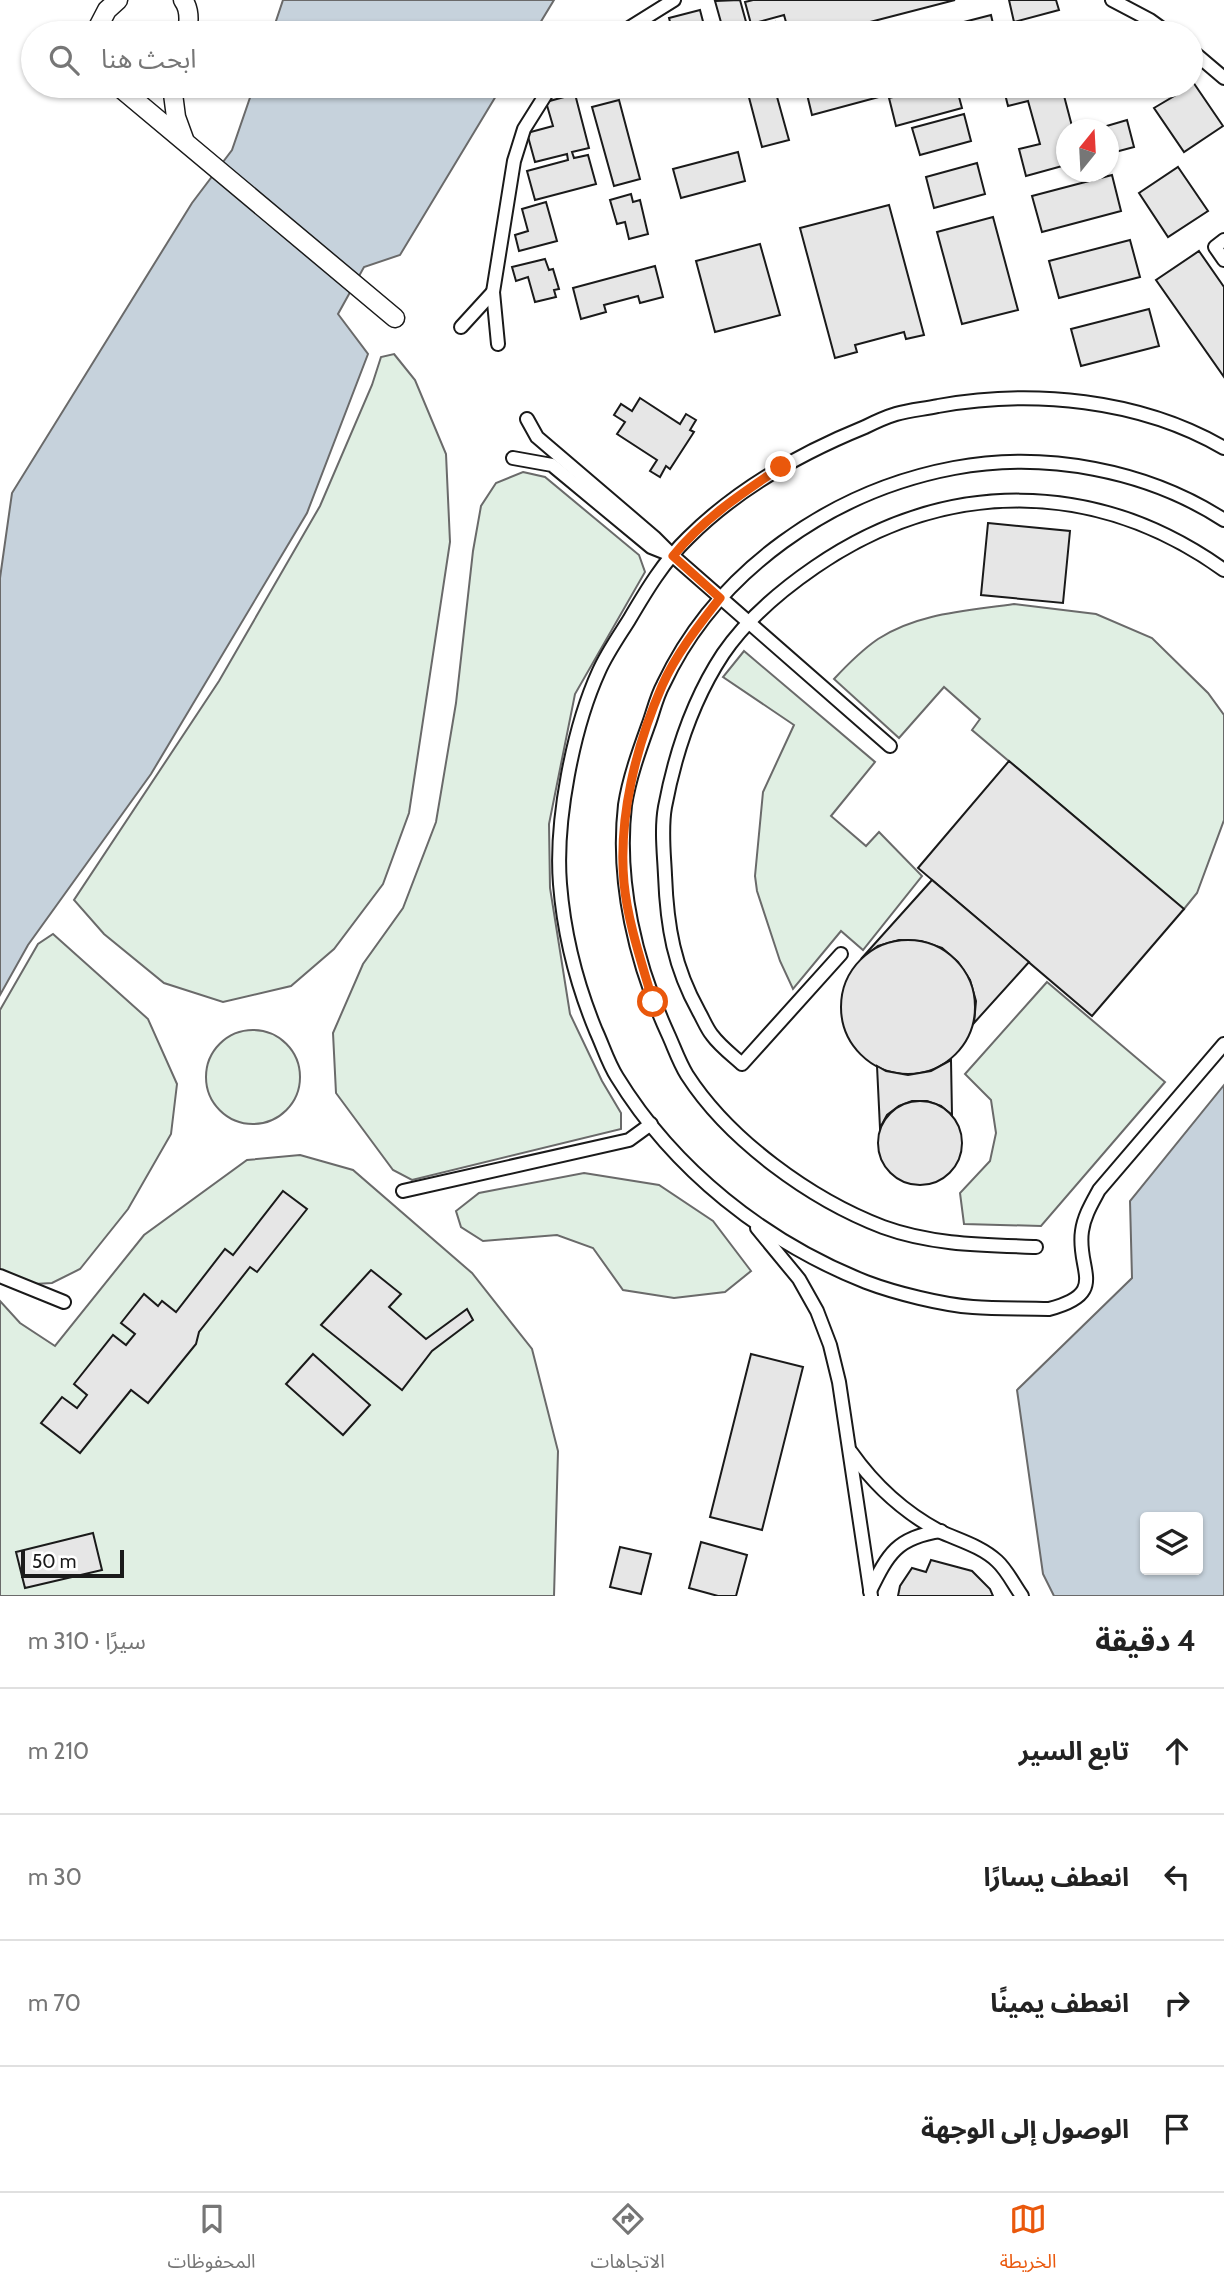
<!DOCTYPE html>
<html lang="ar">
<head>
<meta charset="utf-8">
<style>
  :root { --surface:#fff; --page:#f2f2f2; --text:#222; --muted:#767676; --line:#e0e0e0; --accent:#ea580c }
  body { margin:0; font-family:Cabin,"Noto Sans Arabic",sans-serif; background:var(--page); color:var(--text); direction:rtl }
  .controls { position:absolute; right:21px; bottom:21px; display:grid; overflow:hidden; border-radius:7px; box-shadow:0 2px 5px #0004 }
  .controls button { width:63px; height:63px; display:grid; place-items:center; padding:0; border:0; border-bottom:2px solid var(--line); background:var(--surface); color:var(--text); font:35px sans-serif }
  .compass { position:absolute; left:1056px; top:119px; width:63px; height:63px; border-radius:50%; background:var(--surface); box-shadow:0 2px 5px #0004; rotate:18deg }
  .scale { position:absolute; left:21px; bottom:18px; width:103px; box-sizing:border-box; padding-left:7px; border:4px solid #1a1a1a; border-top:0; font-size:19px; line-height:24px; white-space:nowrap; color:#1a1a1a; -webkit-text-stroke:5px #fff; paint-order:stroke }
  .stop { position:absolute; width:21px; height:21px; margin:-16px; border:5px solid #ea580c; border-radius:50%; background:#fff }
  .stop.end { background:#ea580c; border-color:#fff; box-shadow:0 2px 7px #0008 }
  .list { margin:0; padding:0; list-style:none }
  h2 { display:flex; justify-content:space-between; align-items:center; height:91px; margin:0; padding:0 28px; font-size:30px }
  h2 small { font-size:23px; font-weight:400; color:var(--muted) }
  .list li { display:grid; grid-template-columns:46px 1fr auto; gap:21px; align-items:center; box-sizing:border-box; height:126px; padding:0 28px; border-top:2px solid var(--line) }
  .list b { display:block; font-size:26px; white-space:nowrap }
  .list em { font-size:23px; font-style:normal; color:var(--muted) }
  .icon { flex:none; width:38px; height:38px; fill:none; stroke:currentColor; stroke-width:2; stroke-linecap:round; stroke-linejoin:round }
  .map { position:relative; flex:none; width:1224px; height:1596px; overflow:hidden; direction:ltr }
  .search { position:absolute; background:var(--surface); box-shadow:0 2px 5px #0004; left:21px; right:21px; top:21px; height:77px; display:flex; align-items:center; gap:18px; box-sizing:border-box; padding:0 24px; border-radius:38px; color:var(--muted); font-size:26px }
  .sheet { height:595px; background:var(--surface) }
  nav { display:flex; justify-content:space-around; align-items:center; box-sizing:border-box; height:98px; border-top:2px solid var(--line); background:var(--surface); font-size:19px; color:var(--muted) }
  nav a { display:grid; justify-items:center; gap:4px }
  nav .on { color:var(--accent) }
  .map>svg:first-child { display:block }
  .green { fill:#e0efe3; stroke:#6a6a6a; stroke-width:2 }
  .water { fill:#c6d2dc; stroke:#6a6a6a; stroke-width:2; fill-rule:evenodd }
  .building { fill:#e6e6e6; stroke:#1a1a1a; stroke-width:2 }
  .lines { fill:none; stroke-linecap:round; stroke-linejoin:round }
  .street-casing { stroke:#1a1a1a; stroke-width:16 }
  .secondary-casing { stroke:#1a1a1a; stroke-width:21 }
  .street { stroke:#fff; stroke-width:12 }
  .secondary { stroke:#fff; stroke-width:18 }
  .route { stroke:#ea580c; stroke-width:9 }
</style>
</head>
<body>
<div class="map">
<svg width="1224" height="1596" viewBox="0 0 1224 1596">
  <rect width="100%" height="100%" fill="#fff"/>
  <g class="green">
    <path d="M 394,354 L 415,380 L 446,454 L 450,542 L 409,813 L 383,884 L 334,949 L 291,986 L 223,1002 L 164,983 L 104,934 L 74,900 L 219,681 L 320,506 L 372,385 L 381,357 Z"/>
    <path d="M 523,472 L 545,477 L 639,555 L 645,572 L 575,694 L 549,824 L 550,888 L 570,1014 L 602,1081 L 621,1113 L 621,1129 L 412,1180 L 393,1170 L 336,1093 L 333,1033 L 363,964 L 403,908 L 436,822 L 456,703 L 473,551 L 481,506 L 496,483 Z"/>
    <path d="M 1014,604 L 1096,614 L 1152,638 L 1208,693 L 1224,715 L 1224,820 L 1197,893 L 1184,909 L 972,730 L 980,719 L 944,687 L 899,738 L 834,679 C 847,665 862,650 878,639 C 918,613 967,611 1014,604 Z"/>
    <path d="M 744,651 L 875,762 L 831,816 L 866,846 L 879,832 L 922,876 L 863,950 L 841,931 L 793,989 L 780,961 L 757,891 L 755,876 L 763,792 L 794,725 L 723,677 Z"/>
    <path d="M 53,934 L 148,1019 L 177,1084 L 171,1134 L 128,1209 L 80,1269 L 52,1283 L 17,1285 L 0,1276 L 0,1010 L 38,944 Z"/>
    <path d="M 1047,982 L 1165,1082 L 1041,1226 L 964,1224 L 960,1193 L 990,1161 L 996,1133 L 991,1100 L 965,1074 Z"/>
    <circle cx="253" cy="1077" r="47"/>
    <path d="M 300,1155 L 353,1170 L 472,1273 L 532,1349 L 558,1451 L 554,1596 L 0,1596 L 0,1301 L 20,1323 L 55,1346 L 144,1235 L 247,1160 Z"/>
    <path d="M 584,1173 L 659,1185 L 713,1221 L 751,1271 L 725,1292 L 674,1298 L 623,1290 L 593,1248 L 557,1235 L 483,1241 L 461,1227 L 456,1211 L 479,1193 Z"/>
  </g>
  <g class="water">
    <path d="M 283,0 L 554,0 L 534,33 L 272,33 Z"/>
    <path d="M 254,86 L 502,86 L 400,255 L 364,267 L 338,314 L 368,354 L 307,513 L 151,774 L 28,945 L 0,995 L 0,578 L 12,493 L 192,203 L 232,150 Z"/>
    <path d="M 1224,1085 L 1224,1596 L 1054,1596 L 1043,1574 L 1017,1390 L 1132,1278 L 1130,1201 ZM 1198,1517 L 1198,1570 L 1145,1570 L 1145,1517 Z"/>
  </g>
  <g class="building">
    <path d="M 740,0 L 748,29 L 775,22 L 778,33 L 724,33 L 715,1 Z"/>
    <path d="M 753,0 L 955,0 L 870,22 L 873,33 L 840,33 L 840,30 L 829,33 L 789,33 L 784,15 L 751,24 L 745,2 Z"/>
    <path d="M 1009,0 L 1056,0 L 1059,10 L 1014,22 Z"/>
    <path d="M 700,10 L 706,33 L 673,33 L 669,18 Z"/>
    <path d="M 991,15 L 994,28 L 974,33 L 930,33 L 929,31 Z"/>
    <path d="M 1193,82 L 1223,126 L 1184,152 L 1154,108 L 1191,86 Z"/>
    <path d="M 746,86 L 774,86 L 789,140 L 762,147 Z"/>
    <path d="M 805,86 L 915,86 L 916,87 L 812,115 Z"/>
    <path d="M 937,86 L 956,86 L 962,108 L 896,126 L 889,98 Z"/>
    <path d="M 1003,86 L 1085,86 L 1063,92 L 1073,130 L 1066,130 L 1066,165 L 1026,176 L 1019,149 L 1040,144 L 1028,101 L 1008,106 Z"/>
    <path d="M 575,94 L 589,148 L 572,152 L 574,158 L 588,155 L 596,184 L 535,200 L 527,171 L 568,160 L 567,154 L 535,162 L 527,133 L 553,126 L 546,102 Z"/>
    <path d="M 619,100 L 640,179 L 614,186 L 592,107 Z"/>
    <path d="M 964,114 L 971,141 L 920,155 L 912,128 Z"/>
    <path d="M 1127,120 L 1134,147 L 1108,154 L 1108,130 L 1093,130 Z"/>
    <path d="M 738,152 L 745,181 L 681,198 L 673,169 Z"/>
    <path d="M 977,163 L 985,194 L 934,208 L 926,177 Z"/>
    <path d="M 1178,167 L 1208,211 L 1168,237 L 1139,193 Z"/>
    <path d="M 1112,175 L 1121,211 L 1042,232 L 1032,196 Z"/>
    <path d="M 631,194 L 633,202 L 640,200 L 648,234 L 629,239 L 625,222 L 617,224 L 610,200 Z"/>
    <path d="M 546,202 L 557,241 L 519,251 L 515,235 L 528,231 L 522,209 Z"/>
    <path d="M 889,205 L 924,335 L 906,339 L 904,332 L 855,345 L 857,352 L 835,358 L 800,228 Z"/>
    <path d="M 993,217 L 1018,310 L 962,324 L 937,232 Z"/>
    <path d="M 1130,240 L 1140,277 L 1059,298 L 1049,261 Z"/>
    <path d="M 760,244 L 780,315 L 715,332 L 696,261 Z"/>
    <path d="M 1199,251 L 1224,287 L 1224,377 L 1156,280 Z"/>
    <path d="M 545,259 L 549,270 L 553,269 L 559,289 L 554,290 L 556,297 L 535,302 L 528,277 L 516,281 L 512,267 Z"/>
    <path d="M 655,266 L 663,297 L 640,303 L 638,296 L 604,305 L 606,312 L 581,319 L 573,288 Z"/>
    <path d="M 1149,309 L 1159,346 L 1081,366 L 1071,329 Z"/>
    <path d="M 640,398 L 680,424 L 686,414 L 696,420 L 690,430 L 694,432 L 670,469 L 666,466 L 660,477 L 650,471 L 657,460 L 617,434 L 625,422 L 614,415 L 621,404 L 632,411 Z"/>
    <path d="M 988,523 L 1070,531 L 1063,603 L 981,595 Z"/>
    <path d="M 1009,761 L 1184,909 L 1092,1016 L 918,868 Z"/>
    <path d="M 932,880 L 1029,962 L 974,1023 L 976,1001 L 970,980 L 958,962 L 942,948 L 921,941 L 899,940 L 878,946 L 861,959 Z"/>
    <circle cx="908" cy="1007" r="67"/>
    <path d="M 951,1060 L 952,1115 L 941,1106 L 927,1101 L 912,1101 L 899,1106 L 887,1115 L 880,1128 L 877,1066 L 886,1071 L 908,1075 L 931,1071 Z"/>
    <circle cx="920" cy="1143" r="42"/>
    <path d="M 283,1191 L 307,1209 L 257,1272 L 250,1267 L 199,1332 L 196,1344 L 148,1403 L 131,1390 L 80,1453 L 41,1423 L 62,1397 L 77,1408 L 87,1395 L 74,1384 L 113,1335 L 126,1345 L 135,1334 L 121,1323 L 144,1294 L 158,1306 L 162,1301 L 176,1312 L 225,1249 L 233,1255 Z"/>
    <path d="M 371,1270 L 401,1294 L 389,1307 L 426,1339 L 467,1309 L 473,1320 L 432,1351 L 402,1390 L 321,1325 Z"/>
    <path d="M 313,1354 L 370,1405 L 343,1435 L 286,1384 Z"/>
    <path d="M 751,1354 L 803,1367 L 762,1530 L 710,1517 Z"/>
    <path d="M 93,1533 L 102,1570 L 25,1588 L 16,1552 Z"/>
    <path d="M 701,1542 L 747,1555 L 736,1596 L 718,1596 L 689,1588 Z"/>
    <path d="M 620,1547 L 651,1554 L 641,1594 L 610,1587 Z"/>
    <path d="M 931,1560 L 972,1571 L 990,1589 L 993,1596 L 898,1596 L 900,1586 L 912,1568 L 926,1572 Z"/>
  </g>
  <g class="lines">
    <defs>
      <g id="street">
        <path d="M 1112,0 L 1150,20 L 1168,33"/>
        <path d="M 621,33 L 674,0"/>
        <path d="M 1191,50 L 1224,78"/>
        <path d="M 1224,240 L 1215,247 L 1224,260"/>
        <path d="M 461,327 L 493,292"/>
        <path d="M 498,344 L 493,292 L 514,161 L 524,129 L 551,86"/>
        <path d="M 527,419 L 537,437 L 654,537 L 673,556 L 890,746"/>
        <path d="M 1224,448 C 1140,399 1032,389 938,406 C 924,409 910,410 896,414 C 886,417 875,422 865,427 C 801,453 738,488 688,538 C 664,561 646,591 629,620 C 619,636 607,653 599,671 C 573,728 555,821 560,884 C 564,934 577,985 596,1031 C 603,1046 608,1063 617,1077 C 674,1170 765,1242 866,1282 C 895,1293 943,1305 973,1307 C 998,1309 1023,1308 1049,1309 C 1110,1293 1076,1270 1082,1231 C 1084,1216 1092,1203 1099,1190 L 1224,1044"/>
        <path d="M 513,458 L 552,465 L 651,547 L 666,553"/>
        <path d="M 841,954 L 742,1064 C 732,1055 720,1046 712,1035 C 707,1029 703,1019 699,1012 C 674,967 667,927 665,875 C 664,853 661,829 665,807 C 675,754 694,698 723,654 C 747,619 780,591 815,567 C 945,478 1095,478 1224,570"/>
        <path d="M 403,1191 L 629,1140 L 651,1124"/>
        <path d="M 757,1228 L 799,1279 L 817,1311 L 830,1345 L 839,1382 L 871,1596"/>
        <path d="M 1036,1247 C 984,1245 932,1245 883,1227 C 810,1199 729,1140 687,1075 C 679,1062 674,1047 668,1034 C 636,964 616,882 625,805 C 629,779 639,751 648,726 C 653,713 656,698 663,685 C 717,570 832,491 954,468 C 1045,451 1147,470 1224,520"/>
        <path d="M 0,1276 L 64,1302"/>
        <path d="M 851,1452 C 875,1486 902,1511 939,1531 C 958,1540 981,1546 997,1561 C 1007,1570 1014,1585 1022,1596"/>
        <path d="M 870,1591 C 888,1554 897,1537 941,1531"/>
      </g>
      <g id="secondary">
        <path d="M 183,0 C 190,9 189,23 187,33"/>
        <path d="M 95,33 L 107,10 L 118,0"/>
        <path d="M 118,86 L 395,318"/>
        <path d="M 172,86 L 176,117 L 184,139"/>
      </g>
    </defs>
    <use href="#street" class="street-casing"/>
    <use href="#secondary" class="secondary-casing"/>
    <use href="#street" class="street"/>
    <use href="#secondary" class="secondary"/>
  </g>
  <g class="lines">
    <path class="route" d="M 653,1002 C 642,963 628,924 624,883 C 618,818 636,746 662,686 C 676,654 699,625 720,598 L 673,556 C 703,519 742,493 781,467"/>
  </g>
</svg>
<div class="controls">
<button><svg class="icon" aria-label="layers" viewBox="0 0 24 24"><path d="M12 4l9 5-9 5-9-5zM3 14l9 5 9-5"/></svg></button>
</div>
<svg class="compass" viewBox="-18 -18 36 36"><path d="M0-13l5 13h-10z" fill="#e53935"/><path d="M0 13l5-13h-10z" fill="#767676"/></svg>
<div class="scale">50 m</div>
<div class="stop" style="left:653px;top:1002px"></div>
<div class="stop end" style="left:781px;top:467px"></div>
<div class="search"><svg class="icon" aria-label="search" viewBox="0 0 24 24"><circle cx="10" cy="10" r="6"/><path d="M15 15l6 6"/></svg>ابحث هنا</div>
</div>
<section class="sheet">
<h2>4 دقيقة<small>سيرًا · 310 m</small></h2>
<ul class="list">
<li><svg class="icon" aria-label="ahead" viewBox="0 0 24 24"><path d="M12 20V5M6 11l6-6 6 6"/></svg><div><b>تابع السير</b></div><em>210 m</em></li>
<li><svg class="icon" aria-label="left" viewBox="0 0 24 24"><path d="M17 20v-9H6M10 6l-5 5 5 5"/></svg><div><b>انعطف يسارًا</b></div><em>30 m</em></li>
<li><svg class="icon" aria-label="right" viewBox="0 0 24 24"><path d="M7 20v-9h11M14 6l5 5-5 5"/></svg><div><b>انعطف يمينًا</b></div><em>70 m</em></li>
<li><svg class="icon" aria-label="arrive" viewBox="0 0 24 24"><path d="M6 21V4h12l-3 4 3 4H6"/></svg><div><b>الوصول إلى الوجهة</b></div></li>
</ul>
</section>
<nav>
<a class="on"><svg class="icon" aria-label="map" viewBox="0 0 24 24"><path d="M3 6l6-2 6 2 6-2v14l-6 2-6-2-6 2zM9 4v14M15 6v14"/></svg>الخريطة</a>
<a><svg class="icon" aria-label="directions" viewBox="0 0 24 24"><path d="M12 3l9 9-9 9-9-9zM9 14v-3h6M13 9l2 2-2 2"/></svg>الاتجاهات</a>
<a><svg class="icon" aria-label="saved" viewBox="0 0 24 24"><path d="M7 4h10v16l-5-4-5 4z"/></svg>المحفوظات</a>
</nav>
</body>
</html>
